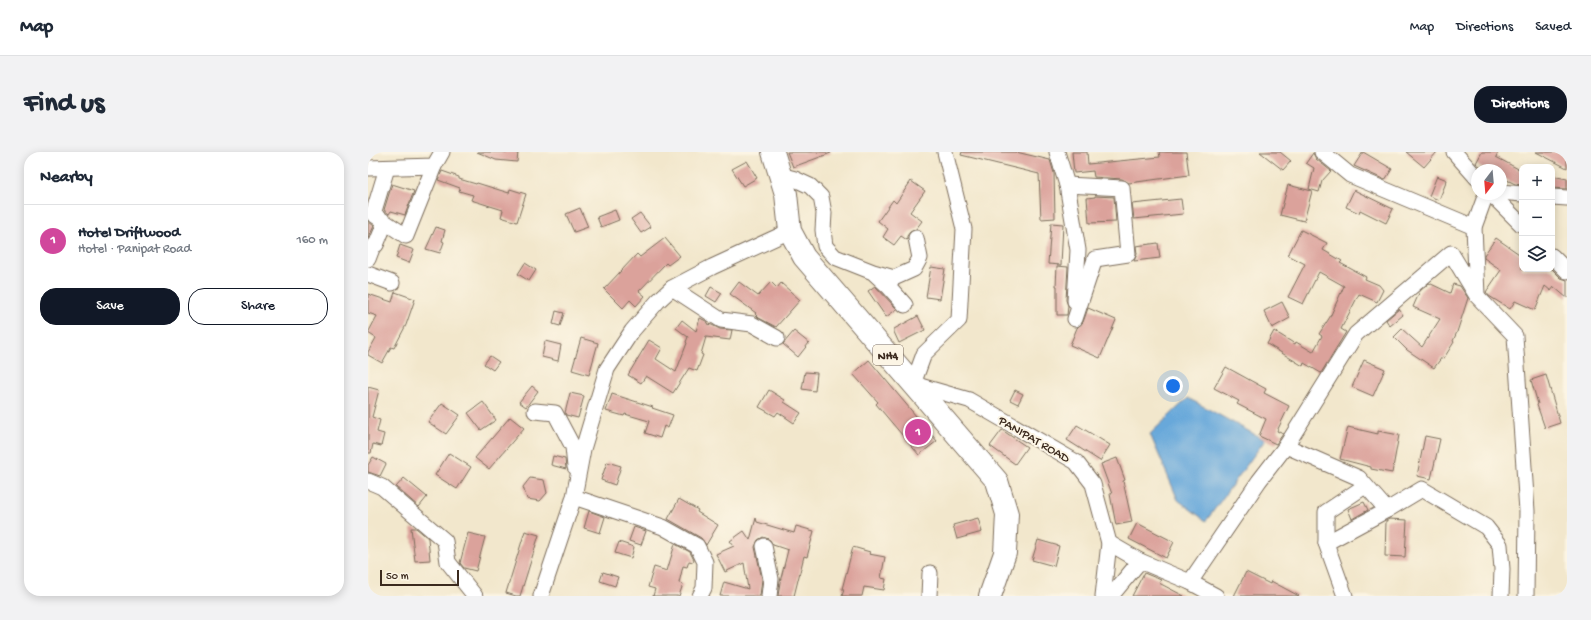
<!DOCTYPE html>
<html lang="en">
<head>
<meta charset="utf-8">
<style>
  :root { --surface:#fff; --page:#f2f2f3; --text:#1f2937; --muted:#747a83; --line:#e0e1e3; --accent:#111827 }
  body { margin:0; font-family:"Gochi Hand",sans-serif; background:var(--page); color:var(--text) }
  .controls { position:absolute; right:12px; top:12px; display:grid; overflow:hidden; border-radius:8px; box-shadow:0 2px 10px #0003 }
  .controls button { width:36px; height:36px; display:grid; place-items:center; padding:0; border:0; border-bottom:1px solid var(--line); background:var(--surface); color:var(--text); font:20px sans-serif }
  .compass { position:absolute; left:1103px; top:12px; width:36px; height:36px; border-radius:50%; background:var(--surface); box-shadow:0 2px 10px #0003; rotate:196deg }
  .scale { position:absolute; left:12px; bottom:10px; width:79px; box-sizing:border-box; padding-left:4px; border:2px solid #3b2a1e; border-top:0; font-size:11px; line-height:14px; white-space:nowrap; color:#3b2a1e; -webkit-text-stroke:3px #fcf5e5; paint-order:stroke }
  .you { position:absolute; left:805px; top:234px; width:14px; height:14px; margin:-10px; border:3px solid #fff; border-radius:50%; background:#1a73e8; box-shadow:0 0 0 6px #1a73e833 }
  .badge { display:grid; place-items:center; width:26px; height:26px; border-radius:50%; background:var(--accent); color:#fff; font-size:13px; font-weight:700 }
  .pin { position:absolute; translate:-50% -50%; border:2px solid #fff; box-shadow:0 1px 4px #0006 }
  .list { margin:0; padding:0; list-style:none }
  h2 { display:flex; justify-content:space-between; align-items:center; height:52px; margin:0; padding:0 16px; font-size:17px }
  h2 small { font-size:13px; font-weight:400; color:var(--muted) }
  .list li { display:grid; grid-template-columns:26px 1fr auto; gap:12px; align-items:center; box-sizing:border-box; height:72px; padding:0 16px; border-top:1px solid var(--line) }
  .list b { display:block; font-size:15px; white-space:nowrap }
  .list p { margin:0; font-size:13px; white-space:nowrap; color:var(--muted) }
  .list em { font-size:13px; font-style:normal; color:var(--muted) }
  .actions { display:flex; gap:8px; padding:12px 16px }
  .actions a { flex:1; padding:9px 0; border:1px solid var(--accent); border-radius:16px; text-align:center; font-size:14px; color:var(--accent) }
  .actions .main { background:var(--accent); color:#fff }
  .icon { flex:none; width:22px; height:22px; fill:none; stroke:currentColor; stroke-width:2; stroke-linecap:round; stroke-linejoin:round }
  .map { position:relative; flex:none; width:1199px; height:444px; overflow:hidden; border-radius:16px }
  header { display:flex; align-items:center; gap:24px; box-sizing:border-box; height:56px; padding:0 20px; background:var(--surface); border-bottom:1px solid var(--line) }
  header strong { font-size:19px }
  nav { display:flex; gap:22px; margin-inline-start:auto; font-size:14px }
  .intro { display:flex; align-items:center; justify-content:space-between; box-sizing:border-box; height:96px; padding:0 24px }
  h1 { margin:0; font-size:28px }
  .button { padding:10px 18px; border-radius:16px; background:var(--accent); color:#fff; font-size:14px; font-weight:700 }
  main { display:flex; gap:24px; padding:0 24px }
  aside { flex:1; background:var(--surface); border-radius:16px; box-shadow:0 2px 10px #0003 }
  .map>svg:first-child { display:block }
  .water { fill:#67a8da; stroke:#51697c }
  .building { fill:#dba29b }
  .lines { fill:none; stroke-linecap:round; stroke-linejoin:round }
  .minor-casing { stroke:#7b6c5b; stroke-width:17 }
  .highway-casing { stroke:#7b6c5b; stroke-width:24 }
  .minor { stroke:#fff; stroke-width:15 }
  .highway { stroke:#fff; stroke-width:22 }
  .labels { text-anchor:middle; stroke-width:4; stroke-linejoin:round; paint-order:stroke }
  .shield { fill:#fcf5e5; stroke:#75675a; stroke-width:1 }
  .shield-label { font-size:12px; font-weight:bold; fill:#3b2a1e }
  .street-label { font-size:13px; fill:#3b2a1e; stroke:#fcf5e5 }
</style>
</head>
<body>
<header>
<strong>Map</strong>
<nav><a>Map</a><a>Directions</a><a>Saved</a></nav>
</header>
<div class="intro"><h1>Find us</h1><a class="button">Directions</a></div>
<main>
<aside>
<h2>Nearby<small></small></h2>
<ul class="list">
<li><span class="badge" style="background:#d1479c">1</span><div><b>Hotel Driftwood</b><p>Hotel · Panipat Road</p></div><em>160 m</em></li>
</ul>
<div class="actions"><a class="main">Save</a><a>Share</a></div>
</aside>
<div class="map">
<svg width="1199" height="444" viewBox="0 0 1199 444">
  <rect width="100%" height="100%" fill="#fcf5e5"/>
  <filter id="ink" filterUnits="userSpaceOnUse"><feTurbulence type="fractalNoise" baseFrequency=".025" numOctaves="2"/><feDisplacementMap in="SourceGraphic" scale="8" xChannelSelector="R" yChannelSelector="G"/><feConvolveMatrix kernelMatrix="1 2 1 2 8 2 1 2 1" color-interpolation-filters="sRGB"/></filter>
  <filter id="wash" filterUnits="userSpaceOnUse"><feTurbulence type="fractalNoise" baseFrequency=".012" numOctaves="4" result="noise"/><feDisplacementMap in="SourceGraphic" scale="16" xChannelSelector="R" yChannelSelector="G"/><feGaussianBlur stdDeviation="0.9" result="paint"/><feColorMatrix in="noise" values="0 0 0 0 0 0 0 0 0 0 0 0 0 0 0 0 0 1.4 0 .05"/><feComposite in="paint" operator="in"/></filter>
  <g filter="url(#wash)">
    <rect width="100%" height="100%" fill="#f2e7cc"/>
    <path class="water" d="M 820,246 L 897,288 L 838,369 L 810,348 L 782,282 Z"/>
    <g id="blocks">
      <g class="building">
        <path d="M 109,0 L 150,0 L 149,10 L 128,8 Z"/>
        <path d="M 419,0 L 463,0 L 463,1 L 425,15 Z"/>
        <path d="M 594,0 L 648,0 L 682,8 L 686,21 L 687,66 L 673,67 L 671,22 L 593,3 Z"/>
        <path d="M 704,0 L 719,0 L 720,12 L 792,5 L 791,0 L 818,0 L 821,23 L 761,31 L 754,27 L 726,25 L 725,19 L 706,21 Z"/>
        <path d="M 892,0 L 912,0 L 923,9 L 915,18 Z"/>
        <path d="M 995,0 L 1024,17 L 1017,28 L 986,14 Z"/>
        <path d="M 1038,0 L 1069,0 L 1056,15 Z"/>
        <path d="M 1114,0 L 1130,0 L 1128,5 L 1154,19 L 1154,33 L 1147,32 L 1133,25 L 1133,18 L 1119,18 L 1110,13 L 1108,11 Z"/>
        <path d="M 1168,0 L 1199,0 L 1199,16 Z"/>
        <path d="M 945,1 L 948,7 L 963,19 L 954,29 L 951,40 L 941,37 L 946,16 L 938,11 Z"/>
        <path d="M 379,9 L 389,26 L 375,34 L 364,17 Z"/>
        <path d="M 74,19 L 91,25 L 91,27 L 108,32 L 109,31 L 141,41 L 142,37 L 158,42 L 149,70 L 133,65 L 135,58 L 103,48 L 105,43 L 91,39 L 92,36 L 70,28 Z"/>
        <path d="M 1069,24 L 1079,28 L 1071,48 L 1061,44 Z"/>
        <path d="M 1184,24 L 1199,27 L 1199,37 L 1184,36 Z"/>
        <path d="M 543,29 L 557,39 L 542,60 L 554,69 L 548,77 L 542,80 L 539,84 L 539,88 L 533,84 L 526,93 L 515,85 L 520,77 L 510,69 L 525,48 L 528,51 Z"/>
        <path d="M 24,32 L 46,39 L 37,63 L 23,59 L 21,62 L 16,58 Z"/>
        <path d="M 920,33 L 944,39 L 936,69 L 912,63 Z"/>
        <path d="M 986,38 L 1025,57 L 1018,71 L 992,58 L 991,61 L 978,55 Z"/>
        <path d="M 727,44 L 746,45 L 748,70 L 721,71 L 719,46 L 727,45 Z"/>
        <path d="M 813,47 L 815,62 L 766,67 L 764,52 Z"/>
        <path d="M 212,56 L 220,75 L 206,80 L 198,62 Z"/>
        <path d="M 247,58 L 251,68 L 233,75 L 229,65 Z"/>
        <path d="M 272,61 L 283,75 L 273,81 L 263,67 Z"/>
        <path d="M 0,69 L 6,74 L 0,87 Z"/>
        <path d="M 683,71 L 695,72 L 693,113 L 680,112 Z"/>
        <path d="M 68,75 L 77,78 L 74,89 L 76,90 L 72,101 L 58,97 Z"/>
        <path d="M 933,78 L 959,91 L 955,98 L 974,109 L 972,111 L 998,125 L 997,127 L 1011,133 L 1015,138 L 1009,150 L 991,142 L 973,177 L 978,180 L 953,221 L 936,211 L 935,214 L 899,192 L 906,179 L 927,192 L 928,190 L 945,200 L 954,184 L 951,182 L 962,165 L 976,134 L 951,120 L 935,152 L 920,145 L 937,112 L 920,103 Z"/>
        <path d="M 297,86 L 312,104 L 300,113 L 298,111 L 271,139 L 277,144 L 268,154 L 262,148 L 255,156 L 236,137 L 269,102 L 272,105 Z"/>
        <path d="M 1128,86 L 1154,104 L 1154,117 L 1184,117 L 1193,126 L 1199,128 L 1199,146 L 1186,135 L 1183,139 L 1177,134 L 1167,158 L 1147,149 L 1142,157 L 1121,144 L 1118,140 L 1133,118 L 1116,106 L 1116,103 Z"/>
        <path d="M 790,91 L 792,106 L 766,109 L 769,102 L 768,94 Z"/>
        <path d="M 32,93 L 46,98 L 41,111 L 28,106 Z"/>
        <path d="M 157,111 L 168,118 L 161,129 L 150,122 Z"/>
        <path d="M 689,114 L 700,115 L 698,148 L 700,154 L 699,163 L 689,163 L 689,134 L 688,134 Z"/>
        <path d="M 563,115 L 577,117 L 572,147 L 558,145 Z"/>
        <path d="M 371,130 L 390,144 L 403,130 L 409,136 L 413,131 L 432,148 L 408,175 L 391,166 L 387,162 L 388,161 L 362,142 Z"/>
        <path d="M 1061,131 L 1082,141 L 1085,132 L 1092,134 L 1100,146 L 1089,180 L 1085,189 L 1086,190 L 1076,206 L 1074,205 L 1066,216 L 1039,198 L 1026,185 L 1034,177 L 1054,195 L 1072,167 L 1045,155 L 1052,139 Z"/>
        <path d="M 507,134 L 529,157 L 518,165 L 500,139 Z"/>
        <path d="M 343,135 L 354,141 L 348,150 L 338,144 Z"/>
        <path d="M 27,140 L 47,147 L 38,173 L 26,196 L 23,195 L 14,211 L 0,203 L 0,200 L 8,186 L 0,181 L 9,164 L 0,161 L 0,142 L 24,150 Z"/>
        <path d="M 914,150 L 922,166 L 904,176 L 896,159 Z"/>
        <path d="M 720,156 L 748,168 L 732,206 L 702,193 L 709,176 L 715,170 Z"/>
        <path d="M 1031,157 L 1035,163 L 1022,174 L 1018,168 Z"/>
        <path d="M 188,159 L 196,161 L 192,174 L 185,172 Z"/>
        <path d="M 550,164 L 557,178 L 531,191 L 526,180 L 526,177 Z"/>
        <path d="M 332,166 L 340,170 L 339,172 L 344,173 L 352,177 L 364,178 L 362,188 L 338,185 L 333,202 L 335,203 L 329,219 L 321,216 L 305,241 L 278,224 L 273,231 L 260,223 L 281,188 L 294,196 L 288,207 L 308,220 L 319,191 L 318,190 L 320,185 L 308,176 L 314,168 L 328,179 Z"/>
        <path d="M 426,179 L 441,191 L 430,205 L 415,192 Z"/>
        <path d="M 213,186 L 230,191 L 221,223 L 204,218 Z"/>
        <path d="M 177,189 L 193,193 L 190,209 L 174,205 Z"/>
        <path d="M 122,204 L 131,210 L 125,218 L 116,212 Z"/>
        <path d="M 501,208 L 569,289 L 551,303 L 508,252 L 510,250 L 485,222 Z"/>
        <path d="M 996,208 L 1017,217 L 1005,244 L 984,235 Z"/>
        <path d="M 858,215 L 898,237 L 896,241 L 921,254 L 909,279 L 915,282 L 908,292 L 891,284 L 898,267 L 869,252 L 871,249 L 846,236 Z"/>
        <path d="M 437,220 L 449,221 L 447,239 L 434,237 Z"/>
        <path d="M 1178,223 L 1192,271 L 1177,276 L 1169,253 L 1170,252 L 1163,228 Z"/>
        <path d="M 164,234 L 170,239 L 158,255 L 151,250 Z"/>
        <path d="M 0,235 L 11,238 L 4,265 L 12,268 L 9,280 L 16,282 L 13,294 L 5,292 L 3,301 L 0,301 Z"/>
        <path d="M 401,238 L 417,248 L 416,250 L 433,261 L 426,271 L 410,260 L 407,264 L 391,255 Z"/>
        <path d="M 647,238 L 655,242 L 650,252 L 642,248 Z"/>
        <path d="M 202,241 L 216,244 L 210,266 L 198,263 L 197,261 Z"/>
        <path d="M 244,242 L 285,255 L 284,256 L 305,263 L 300,276 L 296,274 L 292,286 L 277,281 L 281,269 L 257,262 L 256,264 L 238,259 Z"/>
        <path d="M 115,250 L 128,268 L 113,278 L 100,261 Z"/>
        <path d="M 74,251 L 92,263 L 78,282 L 60,270 Z"/>
        <path d="M 142,265 L 156,276 L 121,317 L 107,306 Z"/>
        <path d="M 709,273 L 742,293 L 732,309 L 699,288 Z"/>
        <path d="M 980,275 L 1010,282 L 1010,279 L 1031,283 L 1024,321 L 1003,317 L 1003,315 L 972,307 Z"/>
        <path d="M 634,278 L 659,295 L 647,312 L 622,294 Z"/>
        <path d="M 1057,284 L 1072,287 L 1063,327 L 1049,324 Z"/>
        <path d="M 81,301 L 103,315 L 89,337 L 67,323 Z"/>
        <path d="M 185,304 L 197,307 L 198,317 L 183,313 Z"/>
        <path d="M 5,305 L 18,312 L 12,324 L 0,320 L 0,313 Z"/>
        <path d="M 749,306 L 757,328 L 755,329 L 764,370 L 748,373 L 742,342 L 744,342 L 733,312 Z"/>
        <path d="M 239,310 L 253,314 L 247,333 L 233,328 Z"/>
        <path d="M 36,326 L 59,345 L 51,355 L 28,335 Z"/>
        <path d="M 162,326 L 176,328 L 179,341 L 172,349 L 159,347 L 155,335 Z"/>
        <path d="M 311,347 L 330,358 L 329,360 L 350,373 L 338,393 L 333,386 L 300,367 Z"/>
        <path d="M 996,350 L 1000,358 L 984,367 L 980,357 Z"/>
        <path d="M 221,359 L 237,365 L 232,381 L 216,376 Z"/>
        <path d="M 388,366 L 389,370 L 426,381 L 428,374 L 446,379 L 439,405 L 436,404 L 426,444 L 410,444 L 412,430 L 420,398 L 405,393 L 402,388 L 395,385 L 390,388 L 387,395 L 394,427 L 392,444 L 352,444 L 356,430 L 380,437 L 376,411 L 357,420 L 348,402 L 366,394 L 362,389 L 376,379 L 382,388 Z"/>
        <path d="M 610,366 L 614,380 L 589,387 L 585,373 Z"/>
        <path d="M 1021,367 L 1039,368 L 1037,405 L 1017,404 L 1018,369 Z"/>
        <path d="M 769,371 L 806,390 L 798,406 L 761,387 Z"/>
        <path d="M 266,375 L 278,379 L 273,393 L 261,389 Z"/>
        <path d="M 43,376 L 48,376 L 60,386 L 62,408 L 47,409 Z"/>
        <path d="M 157,379 L 171,383 L 152,444 L 148,444 L 138,441 Z"/>
        <path d="M 100,381 L 117,385 L 108,419 L 96,416 L 92,411 Z"/>
        <path d="M 670,388 L 691,394 L 686,414 L 664,408 Z"/>
        <path d="M 251,390 L 266,395 L 263,406 L 247,401 Z"/>
        <path d="M 307,392 L 322,400 L 326,408 L 325,410 L 321,409 L 319,415 L 315,414 L 311,431 L 315,432 L 311,444 L 285,444 L 287,437 L 280,435 L 286,415 L 299,419 Z"/>
        <path d="M 485,395 L 502,400 L 501,402 L 517,405 L 513,426 L 518,427 L 516,438 L 496,435 L 494,444 L 474,444 L 476,437 L 474,437 Z"/>
        <path d="M 235,420 L 250,425 L 247,434 L 232,429 Z"/>
        <path d="M 878,420 L 902,432 L 903,429 L 931,444 L 866,444 Z"/>
        <path d="M 776,421 L 793,428 L 791,431 L 816,444 L 764,444 Z"/>
      </g>
    </g>
  </g>
  <g filter="url(#ink)">
    <use href="#blocks" fill-opacity="0" stroke="#7b6c5b" stroke-width="1"/>
    <g class="lines">
      <defs>
        <g id="minor">
          <path d="M 577,0 L 596,77 L 591,168 L 556,202 L 545,232 L 601,248 L 708,310 L 725,332 L 741,391 L 735,444"/>
          <path d="M 689,0 L 699,33 L 710,98 L 707,149"/>
          <path d="M 954,0 L 982,23 L 1106,75"/>
          <path d="M 1086,0 L 1109,26"/>
          <path d="M 0,16 L 66,14 L 74,0"/>
          <path d="M 19,16 L 5,62 L 38,84 L 66,14"/>
          <path d="M 412,23 L 427,27 L 442,34 L 453,45 L 456,61 L 455,78 L 457,94 L 467,105 L 505,120 L 526,126 L 546,117 L 552,106 L 548,86"/>
          <path d="M 699,33 L 754,36 L 760,102 L 727,107 L 707,167"/>
          <path d="M 1133,40 L 1154,42"/>
          <path d="M 1123,42 L 1154,73"/>
          <path d="M 1184,45 L 1199,46"/>
          <path d="M 1184,104 L 1199,119"/>
          <path d="M 0,107 L 5,94 L 8,93 L 17,71"/>
          <path d="M 0,122 L 24,131"/>
          <path d="M 507,122 L 521,135 L 537,153"/>
          <path d="M 304,136 L 353,168 L 384,172 L 409,186"/>
          <path d="M 1109,143 L 1106,75 L 1118,42"/>
          <path d="M 167,259 L 187,261 L 205,295 L 207,315"/>
          <path d="M 918,294 L 991,326 L 1019,358 L 958,391 L 977,444"/>
          <path d="M 0,329 L 14,335 L 77,389 L 80,410 L 107,444"/>
          <path d="M 206,345 L 215,297 L 239,217 L 264,179 L 290,149 L 304,136 L 344,115 L 422,79"/>
          <path d="M 1019,358 L 1054,337 L 1118,375 L 1132,393 L 1134,417 L 1133,444"/>
          <path d="M 741,391 L 772,409 L 822,430 L 891,329 L 918,294 L 988,182 L 1083,101 L 1109,144 L 1147,184 L 1159,359 L 1158,444"/>
          <path d="M 958,391 L 958,360 L 997,334"/>
          <path d="M 396,394 L 403,427 L 401,444"/>
          <path d="M 822,430 L 848,444"/>
          <path d="M 173,444 L 206,345 L 295,375 L 329,394 L 337,410 L 336,436 L 332,444"/>
          <path d="M 561,444 L 562,421"/>
          <path d="M 743,444 L 772,409"/>
        </g>
        <path id="highway" d="M 405,0 L 418,42 L 422,79 L 436,105 L 629,329 L 639,362 L 637,401 L 622,444"/>
      </defs>
      <use href="#minor" class="minor-casing"/>
      <use href="#highway" class="highway-casing"/>
      <use href="#minor" class="minor"/>
      <use href="#highway" class="highway"/>
    </g>
  </g>
  <g class="labels">
    <rect class="shield" x="505" y="193" width="30" height="20" rx="3"/>
    <g class="shield-label">
      <text x="520" y="207">NH4</text>
    </g>
    <g class="street-label">
      <text transform="translate(667 286) rotate(30)" y="5">PANIPAT ROAD</text>
    </g>
  </g>
</svg>
<div class="controls">
<button>+</button>
<button>−</button>
<button><svg class="icon" aria-label="layers" viewBox="0 0 24 24"><path d="M12 4l9 5-9 5-9-5zM3 14l9 5 9-5"/></svg></button>
</div>
<svg class="compass" viewBox="-18 -18 36 36"><path d="M0-13l5 13h-10z" fill="#e53935"/><path d="M0 13l5-13h-10z" fill="#747a83"/></svg>
<div class="scale">50 m</div>
<div class="you"></div>
<div class="pin badge" style="left:550px;top:280px;background:#d1479c">1</div>
</div>
</main>
</body>
</html>
